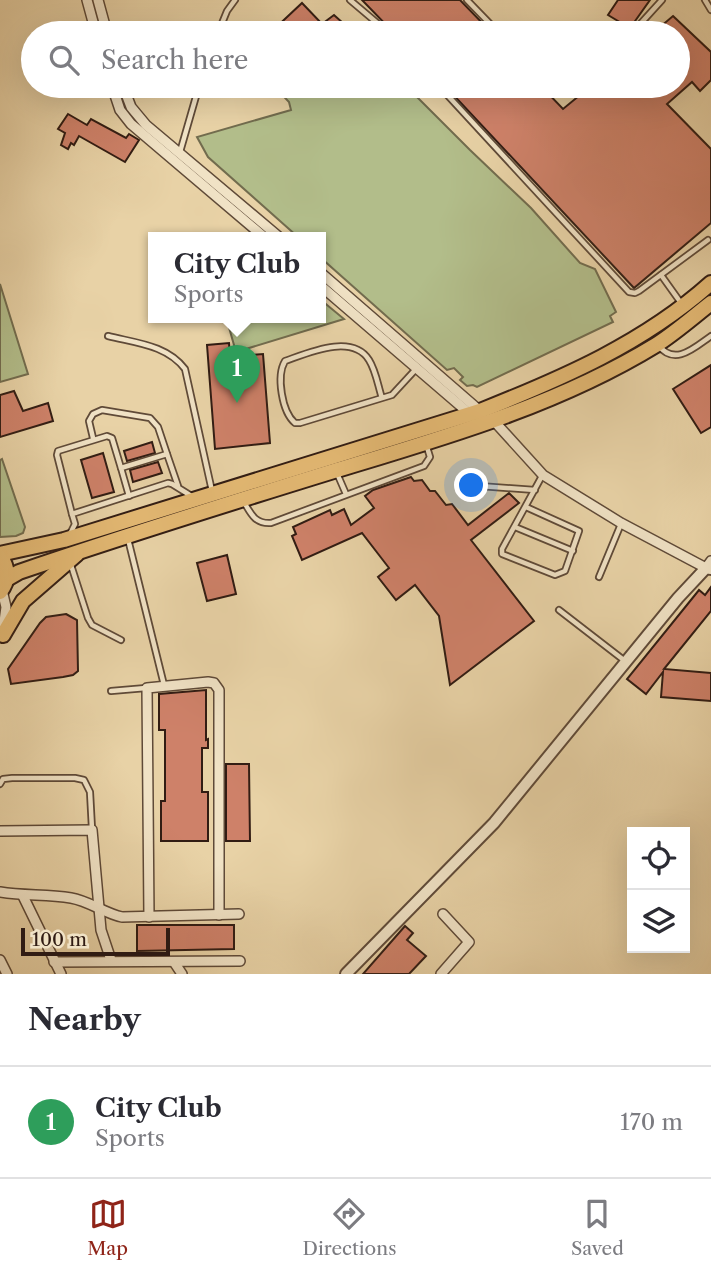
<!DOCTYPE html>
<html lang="en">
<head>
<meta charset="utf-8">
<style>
  :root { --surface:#fff; --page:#f7f7f7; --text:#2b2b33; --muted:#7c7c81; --line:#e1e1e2; --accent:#8f2418 }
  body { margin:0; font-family:"Libre Caslon Text",serif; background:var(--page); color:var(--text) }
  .controls { position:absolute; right:21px; bottom:21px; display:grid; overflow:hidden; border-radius:0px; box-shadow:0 7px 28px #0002 }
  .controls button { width:63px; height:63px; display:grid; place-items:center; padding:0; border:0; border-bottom:2px solid var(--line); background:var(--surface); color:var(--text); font:35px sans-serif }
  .scale { position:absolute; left:21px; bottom:18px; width:149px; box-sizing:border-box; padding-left:7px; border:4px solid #311c13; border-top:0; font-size:19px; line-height:24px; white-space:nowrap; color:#311c13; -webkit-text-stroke:5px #f0e2c5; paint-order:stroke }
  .you { position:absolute; left:472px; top:486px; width:24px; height:24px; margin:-18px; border:5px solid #fff; border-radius:50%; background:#1a73e8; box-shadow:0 0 0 10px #1a73e833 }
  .badge { display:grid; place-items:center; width:46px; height:46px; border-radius:50%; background:var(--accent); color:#fff; font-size:23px; font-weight:700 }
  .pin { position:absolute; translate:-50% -58px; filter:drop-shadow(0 2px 4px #0008) }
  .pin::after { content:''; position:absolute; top:37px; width:24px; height:21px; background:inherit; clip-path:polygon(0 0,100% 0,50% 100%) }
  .popup { position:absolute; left:148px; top:232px; width:178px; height:91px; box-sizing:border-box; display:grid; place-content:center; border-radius:0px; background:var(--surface); filter:drop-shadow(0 2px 5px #0005); font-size:23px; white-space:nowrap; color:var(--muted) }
  .popup b { font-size:26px; color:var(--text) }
  .popup::after { content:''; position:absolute; left:50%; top:100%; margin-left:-14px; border:14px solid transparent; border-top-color:var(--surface) }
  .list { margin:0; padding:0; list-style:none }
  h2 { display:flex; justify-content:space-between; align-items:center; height:91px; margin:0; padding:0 28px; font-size:30px }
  h2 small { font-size:23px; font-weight:400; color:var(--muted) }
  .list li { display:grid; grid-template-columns:46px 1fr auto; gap:21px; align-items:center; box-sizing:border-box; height:112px; padding:0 28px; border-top:2px solid var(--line) }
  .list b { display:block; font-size:26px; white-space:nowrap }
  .list p { margin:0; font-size:23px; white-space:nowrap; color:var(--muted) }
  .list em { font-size:23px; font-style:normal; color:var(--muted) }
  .icon { flex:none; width:38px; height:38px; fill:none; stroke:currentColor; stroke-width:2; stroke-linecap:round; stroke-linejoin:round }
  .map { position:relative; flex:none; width:711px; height:974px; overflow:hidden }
  .search { position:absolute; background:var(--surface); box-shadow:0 7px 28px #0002; left:21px; right:21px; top:21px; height:77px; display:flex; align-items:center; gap:18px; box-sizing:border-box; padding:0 24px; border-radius:38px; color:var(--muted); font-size:26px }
  .sheet { height:203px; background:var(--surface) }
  nav { display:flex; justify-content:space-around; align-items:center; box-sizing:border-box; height:98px; border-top:2px solid var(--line); background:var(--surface); font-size:19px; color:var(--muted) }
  nav a { display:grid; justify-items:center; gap:4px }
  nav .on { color:var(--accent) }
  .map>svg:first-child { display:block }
  .green { fill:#b2bd8a; stroke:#726c4e; stroke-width:2 }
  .building { fill:#ce8169; stroke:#311c13; stroke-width:2 }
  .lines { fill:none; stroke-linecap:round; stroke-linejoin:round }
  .service-casing { stroke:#5f4a38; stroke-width:8 }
  .minor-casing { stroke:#5f4a38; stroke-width:12 }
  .tertiary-casing { stroke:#5f4a38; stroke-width:14 }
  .trunk-casing { stroke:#311c13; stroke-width:18 }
  .service { stroke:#f0e2c5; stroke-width:4.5 }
  .minor { stroke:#f0e2c5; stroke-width:9 }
  .tertiary { stroke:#f0e2c5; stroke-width:10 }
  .trunk { stroke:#e4b973; stroke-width:14 }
</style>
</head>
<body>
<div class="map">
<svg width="711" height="974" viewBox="0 0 711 974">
  <rect width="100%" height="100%" fill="#e8d2a6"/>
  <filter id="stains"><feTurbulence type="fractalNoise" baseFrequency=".00286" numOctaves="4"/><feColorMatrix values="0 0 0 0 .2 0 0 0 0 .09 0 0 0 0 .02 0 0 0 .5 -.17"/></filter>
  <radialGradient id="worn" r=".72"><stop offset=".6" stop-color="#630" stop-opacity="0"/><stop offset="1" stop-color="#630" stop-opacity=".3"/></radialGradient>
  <g class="green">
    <path d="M 274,86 L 406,86 L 470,150 L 531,208 L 580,263 L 595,269 L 616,312 L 610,316 L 613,322 L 477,387 L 473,385 L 467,386 L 460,380 L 463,377 L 454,368 L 447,370 L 321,258 L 321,237 L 298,237 L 208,157 L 197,137 L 291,110 L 289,102 Z"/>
    <path d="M 0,284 L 28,374 L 0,382 Z"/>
    <path d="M 321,300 L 344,319 L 236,352 L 226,317 L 321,317 Z"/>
    <path d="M 2,459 L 25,527 L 23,533 L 16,536 L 0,537 L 0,460 Z"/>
  </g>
  <g class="building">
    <path d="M 362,0 L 460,0 L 492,33 L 394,33 Z"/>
    <path d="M 618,0 L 650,0 L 628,31 L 621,27 L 623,24 L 608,15 Z"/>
    <path d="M 302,3 L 322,24 L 334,15 L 354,33 L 270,33 Z"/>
    <path d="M 673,16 L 711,52 L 711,80 L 700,91 L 692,82 L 667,104 L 711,149 L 711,223 L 634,288 L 445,86 L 541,86 L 563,109 L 591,86 L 678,86 L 678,33 L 653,33 Z"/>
    <path d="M 68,114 L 87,125 L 91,119 L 126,138 L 129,134 L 139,140 L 125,162 L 79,136 L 74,145 L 71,143 L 68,149 L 61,145 L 65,133 L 58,129 Z"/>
    <path d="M 229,343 L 230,357 L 263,354 L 270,443 L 215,449 L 207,345 Z"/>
    <path d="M 711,365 L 711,427 L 701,433 L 673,389 Z"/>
    <path d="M 14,391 L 23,411 L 48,403 L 53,421 L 0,437 L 0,395 Z"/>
    <path d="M 152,442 L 155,453 L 127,461 L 124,451 Z"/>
    <path d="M 103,453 L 114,492 L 92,498 L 81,460 Z"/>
    <path d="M 158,462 L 162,473 L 133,482 L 130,470 Z"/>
    <path d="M 411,477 L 414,481 L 422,480 L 430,491 L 435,491 L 446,505 L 452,504 L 468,525 L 509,493 L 519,503 L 471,540 L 534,621 L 450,685 L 439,616 L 415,585 L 396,600 L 378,577 L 389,568 L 362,533 L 302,560 L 292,536 L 296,534 L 293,527 L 330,510 L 332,515 L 344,509 L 351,525 L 374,508 L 365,496 L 373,490 Z"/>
    <path d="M 227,555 L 236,594 L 207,601 L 197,563 Z"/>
    <path d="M 711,587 L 711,611 L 664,669 L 711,673 L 711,701 L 661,697 L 663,672 L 646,694 L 627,679 L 699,590 L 705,595 Z"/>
    <path d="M 66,614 L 77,620 L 78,671 L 73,675 L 63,677 L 11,684 L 8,669 L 40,623 L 46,617 Z"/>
    <path d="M 206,690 L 206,740 L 208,739 L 208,748 L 202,748 L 202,792 L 208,792 L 208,841 L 161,841 L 161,801 L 165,801 L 165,730 L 159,730 L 159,694 Z"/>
    <path d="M 226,764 L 249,764 L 250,841 L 226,841 Z"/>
    <path d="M 137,925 L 234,925 L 234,949 L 137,951 Z"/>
    <path d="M 405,926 L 413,933 L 407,940 L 426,956 L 409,974 L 363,974 Z"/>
  </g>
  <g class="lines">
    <defs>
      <g id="service">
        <path d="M 350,0 L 389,33"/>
        <path d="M 467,0 L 499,33"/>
        <path d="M 705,0 L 711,10"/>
        <path d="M 218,33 L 227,11 L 235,0"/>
        <path d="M 632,33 L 662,0"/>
        <path d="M 439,86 L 629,292 L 635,293 L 639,291 L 708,240"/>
        <path d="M 180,152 L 199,86"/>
        <path d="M 661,275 L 681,303"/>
        <path d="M 108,336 C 136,343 167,345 185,369 L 212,491"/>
        <path d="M 658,345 C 675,367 695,347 711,336"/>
        <path d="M 382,398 C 378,386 376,371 369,360 C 352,333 308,353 285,361 C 276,376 282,412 295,423 L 300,423 L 392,395 L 416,369"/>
        <path d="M 93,438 L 89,421 L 93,414 L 102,410 L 150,418 L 158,427 L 167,454"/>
        <path d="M 336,471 L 346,494"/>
        <path d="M 466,485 L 535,490"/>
        <path d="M 129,496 L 121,468 L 167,454 L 178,486"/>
        <path d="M 244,502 C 251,514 255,524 271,523 L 424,466 L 430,457 L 426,444"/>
        <path d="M 526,507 L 579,531 L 565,571 L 555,575 L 502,554 L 502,549 L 542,476"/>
        <path d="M 72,514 L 57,455 L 58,451 L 107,436 L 112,438 L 121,468"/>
        <path d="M 515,527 L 573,551"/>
        <path d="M 70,534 L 75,524 L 72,514 L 168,483 L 172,484 L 193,497"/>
        <path d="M 128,539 L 164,685"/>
        <path d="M 70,562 L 88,618 L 92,625 L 121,640"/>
        <path d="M 599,577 L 621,524"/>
        <path d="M 559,610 L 625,661"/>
        <path d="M 111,691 L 146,688"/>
        <path d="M 0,784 L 3,779 L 12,778 L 75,778 L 84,780 L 90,792 L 92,829"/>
      </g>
      <g id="minor">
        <path d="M 87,0 L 96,33"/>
        <path d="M 98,0 L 107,33"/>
        <path d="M 112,86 L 120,110 L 131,124 L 264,237"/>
        <path d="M 123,86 L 131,107 L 146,125 L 279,237"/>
        <path d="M 321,273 L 480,411"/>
        <path d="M 321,286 L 470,414"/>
        <path d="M 494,421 L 543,475 L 621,523 L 706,568 L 711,561"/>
        <path d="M 2,590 L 6,607 L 3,629"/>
        <path d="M 0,831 L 92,830 L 101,930 L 111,960"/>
        <path d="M 0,892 C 24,896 47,894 71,898 C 89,901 104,913 122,917 L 239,914"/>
        <path d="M 23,896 L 61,974"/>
        <path d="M 149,917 L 147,688 L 208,682 L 214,683 L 219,690 L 219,915"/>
        <path d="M 0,960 L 7,974"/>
        <path d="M 54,962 L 240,961"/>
        <path d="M 174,962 L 182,974"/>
        <path d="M 441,974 L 469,942 L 443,914"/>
      </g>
      <path id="tertiary" d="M 346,974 L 494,823 L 678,598 L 706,568 L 711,569"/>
      <g id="trunk">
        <path d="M 0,554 L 64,540 L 480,411 C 563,378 644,343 711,283"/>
        <path d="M 0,555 C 8,568 10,579 0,592"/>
        <path d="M 7,579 L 19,572 C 124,536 230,503 337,470 C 446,437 558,405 656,345 C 675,333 693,317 711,303"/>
        <path d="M 0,633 L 3,635 L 23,601 L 77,554"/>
      </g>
    </defs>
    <use href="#service" class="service-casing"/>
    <use href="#minor" class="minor-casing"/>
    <use href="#tertiary" class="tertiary-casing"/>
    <use href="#trunk" class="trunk-casing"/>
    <use href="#service" class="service"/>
    <use href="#minor" class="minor"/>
    <use href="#tertiary" class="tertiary"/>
    <use href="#trunk" class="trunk"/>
  </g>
  <rect width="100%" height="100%" filter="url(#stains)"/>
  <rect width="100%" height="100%" fill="url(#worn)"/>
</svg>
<div class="controls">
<button><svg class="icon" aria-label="locate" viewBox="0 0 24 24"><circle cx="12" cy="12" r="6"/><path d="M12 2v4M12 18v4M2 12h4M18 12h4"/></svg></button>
<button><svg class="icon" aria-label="layers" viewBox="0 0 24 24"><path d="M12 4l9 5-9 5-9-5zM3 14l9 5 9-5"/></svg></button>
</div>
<div class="scale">100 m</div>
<div class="you"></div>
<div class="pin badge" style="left:237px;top:403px;background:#2e9e5b">1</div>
<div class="popup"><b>City Club</b>Sports</div>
<div class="search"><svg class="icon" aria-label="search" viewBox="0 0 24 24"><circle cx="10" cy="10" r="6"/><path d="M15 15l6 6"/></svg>Search here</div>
</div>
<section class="sheet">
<h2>Nearby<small></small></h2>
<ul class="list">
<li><span class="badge" style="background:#2e9e5b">1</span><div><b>City Club</b><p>Sports</p></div><em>170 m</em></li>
</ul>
</section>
<nav>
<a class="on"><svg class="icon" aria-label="map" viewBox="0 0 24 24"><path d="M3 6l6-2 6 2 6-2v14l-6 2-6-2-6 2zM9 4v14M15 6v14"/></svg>Map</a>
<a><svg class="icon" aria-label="directions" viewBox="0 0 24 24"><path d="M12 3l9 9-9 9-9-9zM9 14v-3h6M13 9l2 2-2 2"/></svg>Directions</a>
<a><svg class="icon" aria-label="saved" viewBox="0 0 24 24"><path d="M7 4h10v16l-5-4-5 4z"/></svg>Saved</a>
</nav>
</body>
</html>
